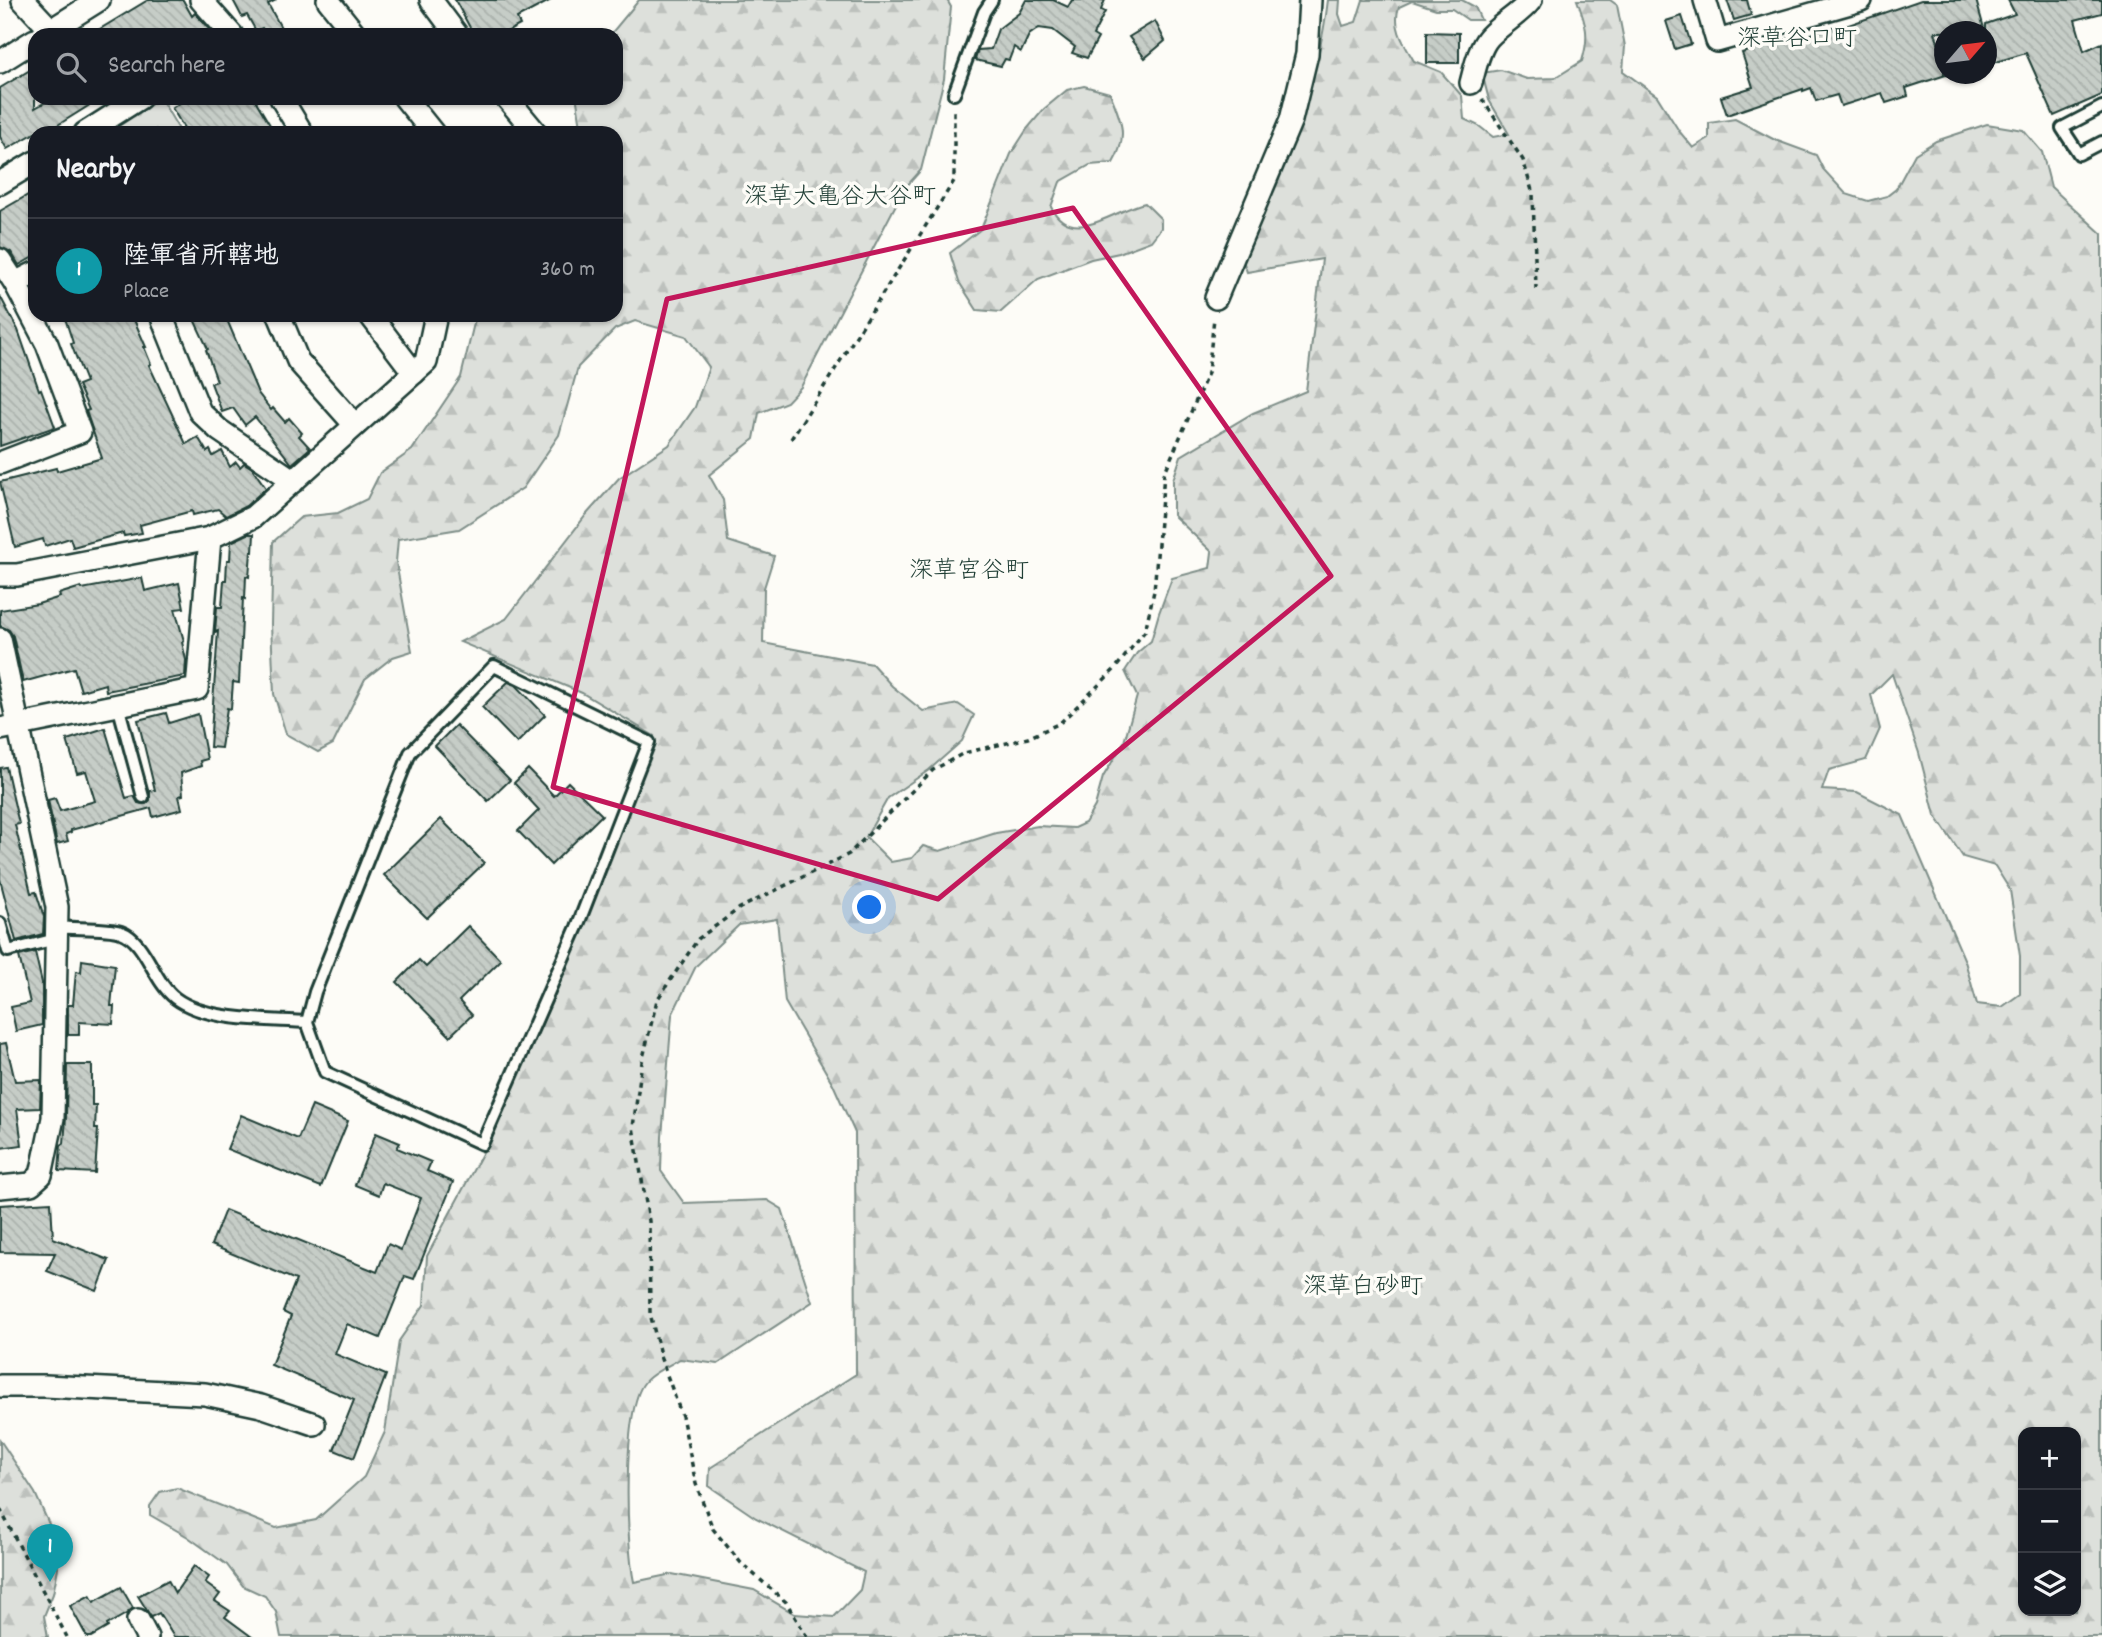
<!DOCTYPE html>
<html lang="en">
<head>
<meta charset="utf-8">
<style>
  :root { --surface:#171b24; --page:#242831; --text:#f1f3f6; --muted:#9ea1a6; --line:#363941; --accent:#1f6fb2 }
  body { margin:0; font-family:Dekko,"Klee One",sans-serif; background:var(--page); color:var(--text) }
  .controls { position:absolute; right:21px; bottom:21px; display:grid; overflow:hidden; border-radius:14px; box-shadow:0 2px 5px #0004 }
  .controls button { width:63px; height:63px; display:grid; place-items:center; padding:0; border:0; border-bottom:2px solid var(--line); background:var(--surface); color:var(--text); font:35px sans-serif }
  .compass { position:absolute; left:1934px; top:21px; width:63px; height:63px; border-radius:50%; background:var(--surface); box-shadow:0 2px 5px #0004; rotate:62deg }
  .you { position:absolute; left:870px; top:908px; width:24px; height:24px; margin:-18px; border:5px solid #fff; border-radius:50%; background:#1a73e8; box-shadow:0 0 0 10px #1a73e833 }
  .badge { display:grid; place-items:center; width:46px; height:46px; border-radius:50%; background:var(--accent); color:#fff; font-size:23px; font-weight:700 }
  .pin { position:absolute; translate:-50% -58px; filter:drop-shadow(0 2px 4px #0008) }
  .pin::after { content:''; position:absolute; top:37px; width:24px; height:21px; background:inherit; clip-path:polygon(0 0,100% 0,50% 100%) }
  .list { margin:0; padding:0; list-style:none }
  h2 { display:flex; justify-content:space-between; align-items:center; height:91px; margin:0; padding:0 28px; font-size:30px }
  h2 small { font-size:23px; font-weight:400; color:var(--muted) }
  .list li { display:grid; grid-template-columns:46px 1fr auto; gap:21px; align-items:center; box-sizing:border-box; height:105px; padding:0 28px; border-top:2px solid var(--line) }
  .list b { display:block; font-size:26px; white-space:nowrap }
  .list p { margin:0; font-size:23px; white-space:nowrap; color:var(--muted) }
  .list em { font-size:23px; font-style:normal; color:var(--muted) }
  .icon { flex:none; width:38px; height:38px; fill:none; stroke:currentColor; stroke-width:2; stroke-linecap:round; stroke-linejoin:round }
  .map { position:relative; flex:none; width:2102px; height:1637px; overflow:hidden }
  .search { position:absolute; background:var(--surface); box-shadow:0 2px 5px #0004; left:28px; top:28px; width:595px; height:77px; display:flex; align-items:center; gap:18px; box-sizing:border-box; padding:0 24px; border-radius:21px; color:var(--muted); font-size:26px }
  .panel { position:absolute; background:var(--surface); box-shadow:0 2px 5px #0004; left:28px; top:126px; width:595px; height:196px; border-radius:21px }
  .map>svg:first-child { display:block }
  .forest { fill:url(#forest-firs); stroke:#7e8e88; stroke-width:2; fill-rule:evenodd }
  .park { fill:url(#park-tufts); stroke:#7e8e88; stroke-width:2 }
  .building { fill:url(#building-back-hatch); stroke:#1f3d34; stroke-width:2 }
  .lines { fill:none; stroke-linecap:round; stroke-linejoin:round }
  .lane-casing { stroke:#1f3d34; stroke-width:16 }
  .street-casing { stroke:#1f3d34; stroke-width:26 }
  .path { stroke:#1f3d34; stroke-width:3.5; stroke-dasharray:5 5; stroke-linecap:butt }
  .lane { stroke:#fdfcf7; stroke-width:10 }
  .street { stroke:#fdfcf7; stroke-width:21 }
  .marked { fill:none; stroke:#c2185b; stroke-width:5; stroke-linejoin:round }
  .labels { text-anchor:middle; stroke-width:7; stroke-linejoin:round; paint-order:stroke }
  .neighbourhood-label { font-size:24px; fill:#1f3d34; stroke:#fdfcf7 }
</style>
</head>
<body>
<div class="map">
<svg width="2102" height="1637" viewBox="0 0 2102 1637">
  <defs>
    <pattern id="forest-firs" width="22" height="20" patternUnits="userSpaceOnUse" patternTransform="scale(1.75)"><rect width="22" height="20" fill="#dde0db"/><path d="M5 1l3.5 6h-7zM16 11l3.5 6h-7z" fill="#bdc1bd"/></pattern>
    <pattern id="park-tufts" width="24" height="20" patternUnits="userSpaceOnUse" patternTransform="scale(1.75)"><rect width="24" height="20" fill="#dde0db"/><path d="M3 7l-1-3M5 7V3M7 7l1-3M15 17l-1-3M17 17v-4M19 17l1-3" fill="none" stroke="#bdc1bd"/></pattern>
    <pattern id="building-back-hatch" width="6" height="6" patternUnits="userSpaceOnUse" patternTransform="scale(1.75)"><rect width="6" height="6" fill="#c6cdc7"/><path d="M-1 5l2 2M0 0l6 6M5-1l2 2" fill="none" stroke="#aab1ac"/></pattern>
  </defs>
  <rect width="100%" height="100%" fill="#fdfcf7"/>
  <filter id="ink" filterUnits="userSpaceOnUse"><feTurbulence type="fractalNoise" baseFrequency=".0143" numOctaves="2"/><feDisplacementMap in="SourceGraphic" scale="14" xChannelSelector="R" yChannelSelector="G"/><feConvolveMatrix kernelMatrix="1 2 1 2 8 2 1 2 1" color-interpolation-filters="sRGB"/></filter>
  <g filter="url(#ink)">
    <g class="forest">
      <path d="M 639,0 L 947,0 L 951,7 L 944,79 L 921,170 L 904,189 L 801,387 L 787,402 L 759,413 L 754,439 L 709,475 L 723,500 L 728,541 L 774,556 L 764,588 L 763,643 L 872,664 L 892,686 L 923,711 L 958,704 L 974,715 L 962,741 L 929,770 L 888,798 L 866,837 L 891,862 L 912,858 L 923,846 L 940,851 L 996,833 L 1038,826 L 1074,828 L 1085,823 L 1095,806 L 1103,777 L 1124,742 L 1137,696 L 1125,671 L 1137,653 L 1151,641 L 1159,613 L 1172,578 L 1210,568 L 1212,552 L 1173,515 L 1173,480 L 1181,456 L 1253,413 L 1306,391 L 1322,259 L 1247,272 L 1239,249 C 1280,166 1317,94 1328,0 L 1340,0 L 1339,14 L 1343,26 L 1356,22 L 1363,0 L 1462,0 L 1475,7 L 1481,20 L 1468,20 L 1452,9 L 1436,9 L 1412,1 L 1399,7 C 1392,27 1404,44 1414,61 L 1441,72 L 1462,96 L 1464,119 L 1479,126 L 1493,137 L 1509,134 L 1489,100 L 1482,73 L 1501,70 L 1527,79 L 1555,78 L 1582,61 C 1590,36 1586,24 1577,0 L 1610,0 L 1617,5 L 1625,46 L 1623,71 L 1657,96 L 1679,131 L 1693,148 L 1709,138 L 1709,123 L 1735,119 L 1775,140 L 1816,155 L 1823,169 L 1846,194 L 1868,201 L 1887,196 L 1896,189 L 1915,154 L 1936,141 L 1987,124 L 2023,130 L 2042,152 L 2051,187 L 2102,234 L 2102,1637 L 281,1637 L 276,1612 L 265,1596 L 243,1586 L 227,1565 L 188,1537 L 150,1515 L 150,1506 L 160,1492 L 177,1488 L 276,1528 L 316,1520 L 364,1477 L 385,1432 L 399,1341 L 424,1305 L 427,1256 L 484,1150 L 620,831 L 654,736 L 582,693 L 460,642 L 506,619 L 586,515 L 619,478 L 669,445 L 695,407 L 709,367 L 686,336 L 635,321 L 615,329 L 578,367 L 559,435 L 523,488 L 459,529 L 398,539 L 396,562 L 412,651 L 393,657 L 365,679 L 333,744 L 318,752 L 286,734 L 274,694 L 271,624 L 273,542 L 301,517 L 338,513 L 367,499 L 380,473 L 412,450 L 461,377 L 476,315 L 616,315 L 616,133 L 582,133 L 577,101 L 578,98 L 616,98 L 616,35 L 610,35 ZM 1892,674 L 1919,753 L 1935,815 L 1963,857 L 1995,866 L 2010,890 L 2020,956 L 2020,994 L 2002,1007 L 1977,1004 L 1965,961 L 1902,815 L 1857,792 L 1822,790 L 1829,770 L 1866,760 L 1880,729 L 1871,695 ZM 777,919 L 785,1002 L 833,1084 L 855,1133 L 856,1374 L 710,1468 L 709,1486 L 756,1518 L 864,1572 L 860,1590 L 834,1617 L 795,1614 L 754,1590 L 672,1574 L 634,1582 C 626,1546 622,1411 644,1383 C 651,1373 670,1365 680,1359 L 718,1364 L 812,1302 L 782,1209 L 767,1200 L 684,1203 L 661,1171 L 662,1137 L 672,1015 L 696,966 L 739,925 ZM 2023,1432 L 2076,1432 L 2076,1611 L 2023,1611 Z"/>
      <path d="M 1084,86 L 1110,93 C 1121,120 1129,136 1113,163 L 1090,165 L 1060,182 L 1051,207 C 1072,248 1115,209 1145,203 L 1161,219 L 1161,228 L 1151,241 L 1119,253 L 1091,259 L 1038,279 L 1001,312 L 977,310 L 959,282 L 950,253 L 981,229 L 1011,154 L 1027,129 L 1044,109 L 1067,90 Z"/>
      <path d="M 0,1440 L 35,1493 L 49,1524 L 58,1568 L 53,1594 L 44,1616 L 48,1637 L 0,1637 Z"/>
    </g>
    <path class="park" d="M 161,99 L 181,133 L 114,133 L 119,123 Z"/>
    <g class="building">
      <path d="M 148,0 L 183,0 L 192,16 L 195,13 L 214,35 L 90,35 Z"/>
      <path d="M 233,0 L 276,0 L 268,4 L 285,35 L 266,35 L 262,28 L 256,31 L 247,15 L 242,17 Z"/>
      <path d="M 455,0 L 551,0 L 517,18 L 520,25 L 501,35 L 474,35 Z"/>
      <path d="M 1026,0 L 1053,0 L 1068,7 L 1072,0 L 1105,0 L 1101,10 L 1105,12 L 1093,35 L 1098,38 L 1087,58 L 1072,53 L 1075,47 L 1053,30 L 1039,28 L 1029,35 L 1021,52 L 1014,47 L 1009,60 L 1005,59 L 1001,66 L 975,60 L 978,50 L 991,49 L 998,29 L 1019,13 Z"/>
      <path d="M 1727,0 L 1747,0 L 1751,15 L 1734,20 Z"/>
      <path d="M 1921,0 L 1976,0 L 1985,32 L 1935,32 L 1944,62 L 1944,74 L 1949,74 L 1906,88 L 1908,96 L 1886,103 L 1882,93 L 1841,106 L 1837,95 L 1816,101 L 1811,88 L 1803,91 L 1803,89 L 1727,115 L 1721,97 L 1753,87 L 1742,53 L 1801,34 L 1802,37 L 1833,27 L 1834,30 Z"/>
      <path d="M 2008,0 L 2102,0 L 2102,13 L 2075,20 L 2084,51 L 2102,43 L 2102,95 L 2054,116 L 2026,53 L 1986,65 L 1986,24 L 2015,14 Z"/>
      <path d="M 1682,16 L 1691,44 L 1675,49 L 1666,21 Z"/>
      <path d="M 1155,21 L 1165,41 L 1145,58 L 1129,37 Z"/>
      <path d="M 1427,32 L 1459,33 L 1459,63 L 1427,63 Z"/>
      <path d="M 35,67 L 35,108 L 53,98 L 101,98 L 45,133 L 35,133 L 7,149 L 0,137 L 0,88 Z"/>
      <path d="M 188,98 L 254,98 L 270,125 L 258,133 L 187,133 L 172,108 Z"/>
      <path d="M 35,191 L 35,256 L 19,265 L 11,252 L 0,247 L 0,211 Z"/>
      <path d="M 0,296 L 18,330 L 39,390 L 41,389 L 55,427 L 0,446 Z"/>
      <path d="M 64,315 L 132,315 L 146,347 L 144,347 L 151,364 L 149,365 L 186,444 L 198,437 L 207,452 L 210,450 L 213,456 L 222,451 L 230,467 L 236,462 L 240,467 L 244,463 L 252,468 L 266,488 L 246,506 L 226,516 L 218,509 L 193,515 L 192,511 L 140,525 L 142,533 L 124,536 L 123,533 L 73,547 L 70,538 L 45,546 L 43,539 L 15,547 L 0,482 L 56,468 L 57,471 L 102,458 L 86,411 L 89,410 L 78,385 L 86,382 L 71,344 L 73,343 Z"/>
      <path d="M 192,315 L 225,315 L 258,393 L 271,410 L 273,408 L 285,422 L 289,418 L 302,433 L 299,436 L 310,448 L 292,464 L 255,417 L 245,425 L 233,408 L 222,412 L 211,383 L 217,381 L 206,350 L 208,349 Z"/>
      <path d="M 248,534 L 254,534 L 253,552 L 251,552 L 249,577 L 246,576 L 245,599 L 243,598 L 239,683 L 233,682 L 231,709 L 227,708 L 221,748 L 210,747 L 218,631 L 215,632 L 217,607 L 222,607 L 224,580 L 226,580 L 227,560 L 230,560 L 231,542 Z"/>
      <path d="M 142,578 L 145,591 L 179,583 L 184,608 L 175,609 L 184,641 L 182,642 L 186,660 L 185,676 L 106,691 L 105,684 L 81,691 L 74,668 L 23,682 L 13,636 L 9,630 L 0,626 L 0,610 L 38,604 L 60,597 L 59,594 L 81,587 L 82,589 Z"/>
      <path d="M 508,682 L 516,685 L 545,715 L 517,743 L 482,707 Z"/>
      <path d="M 166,713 L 169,723 L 198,714 L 207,759 L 200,761 L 201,766 L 181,773 L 183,795 L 179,796 L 182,809 L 153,817 L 151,808 L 71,830 L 71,832 L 66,834 L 68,841 L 57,844 L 48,800 L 55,798 L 60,811 L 95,801 L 86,771 L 77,773 L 67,740 L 105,728 L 126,798 L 134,796 L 138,803 L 146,804 L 150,800 L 150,791 L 155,790 L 138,720 Z"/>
      <path d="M 456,725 L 510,780 L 488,801 L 435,746 Z"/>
      <path d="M 6,767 L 19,824 L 15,825 L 31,893 L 36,892 L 44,917 L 43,934 L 16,941 L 0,879 L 0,768 Z"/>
      <path d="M 528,769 L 554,796 L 568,782 L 602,815 L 551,865 L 518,831 L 539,810 L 514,783 Z"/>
      <path d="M 441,819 L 484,863 L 427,918 L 384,875 Z"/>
      <path d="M 468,926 L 501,960 L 459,1001 L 472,1015 L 450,1036 L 397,982 L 419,960 L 426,967 Z"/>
      <path d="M 35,952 L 42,983 L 42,1025 L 16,1031 L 11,1007 L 30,1003 L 19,956 Z"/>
      <path d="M 82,960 L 115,965 L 111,1006 L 114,1006 L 113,1024 L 79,1022 L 79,1035 L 68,1035 L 68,1005 L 73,1005 L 76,971 L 81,972 Z"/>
      <path d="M 6,1043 L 15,1081 L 41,1080 L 40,1108 L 17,1109 L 22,1145 L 0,1148 L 0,1044 Z"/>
      <path d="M 67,1065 L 92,1065 L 92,1105 L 96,1105 L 95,1129 L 98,1129 L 95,1173 L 59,1171 L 61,1145 L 64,1143 L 66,1118 Z"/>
      <path d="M 312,1106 L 348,1121 L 321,1187 L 227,1149 L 241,1115 L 298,1139 Z"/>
      <path d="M 376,1133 L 400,1143 L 397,1148 L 431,1162 L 427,1171 L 453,1182 L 414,1279 L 405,1276 L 380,1338 L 347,1324 L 335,1354 L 386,1375 L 354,1458 L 334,1450 L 354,1400 L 271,1365 L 291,1316 L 283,1312 L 296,1280 L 211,1245 L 225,1210 L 377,1272 L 388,1244 L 401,1250 L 421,1198 L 383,1183 L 379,1195 L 355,1185 Z"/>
      <path d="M 51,1202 L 53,1238 L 109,1260 L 97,1291 L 47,1271 L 55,1253 L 0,1252 L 0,1205 Z"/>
      <path d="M 194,1566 L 209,1577 L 205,1583 L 220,1594 L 215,1601 L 230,1611 L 225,1617 L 252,1637 L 174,1637 L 159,1613 L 151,1617 L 138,1596 L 168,1580 L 175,1593 Z"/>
      <path d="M 121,1587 L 133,1608 L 126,1614 L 107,1625 L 108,1627 L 91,1637 L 87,1637 L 70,1606 L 90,1595 L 94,1602 Z"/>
    </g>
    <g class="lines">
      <defs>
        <g id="lane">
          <path d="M 954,94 L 984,12 L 992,0"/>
          <path d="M 2102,107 L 2062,128 L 2079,154 L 2102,142"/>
          <path d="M 494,666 L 649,742 L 577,927 L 482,1144 L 325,1072 L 307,1022 L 315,992 L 410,753 Z"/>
          <path d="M 118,705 L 143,797"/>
          <path d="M 0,923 L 8,951 L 56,939"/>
          <path d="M 57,927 C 73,929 108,927 121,932 C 146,941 153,981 175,998 C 207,1022 268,1019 307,1022"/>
        </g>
        <g id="street">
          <path d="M 23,0 L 51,30"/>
          <path d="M 201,0 L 232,35"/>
          <path d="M 328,0 L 356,35"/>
          <path d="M 431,0 L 457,35"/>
          <path d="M 1705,0 L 1717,41 L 1861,0"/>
          <path d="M 43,35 L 99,0"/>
          <path d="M 0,62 L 35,40"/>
          <path d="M 1471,83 C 1475,68 1479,48 1489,37 C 1502,23 1519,15 1531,0"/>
          <path d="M 281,98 L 302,133"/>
          <path d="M 405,98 L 433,133"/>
          <path d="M 507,98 L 536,133"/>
          <path d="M 85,133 L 140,98"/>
          <path d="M 0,183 L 35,162"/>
          <path d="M 0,260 L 15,283 L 47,344 L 80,432 L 0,463"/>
          <path d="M 15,283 L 35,273"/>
          <path d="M 1216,298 L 1291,120 L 1307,54 L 1310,0"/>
          <path d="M 161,315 L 200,412 L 219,430 L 294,481"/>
          <path d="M 279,315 L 298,361 L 355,425"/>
          <path d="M 370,315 L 414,373"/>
          <path d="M 0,575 L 17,575 L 210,538 L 253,517 L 426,362 L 436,315"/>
          <path d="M 0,639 L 57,907 L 53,1118 L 41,1175 L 31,1184 L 0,1187"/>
          <path d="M 0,729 L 197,689 L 210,538"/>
          <path d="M 0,1386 L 45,1386 L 205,1394 L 261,1406 L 314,1424"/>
          <path d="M 138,1620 L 147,1637"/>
        </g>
      </defs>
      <use href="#lane" class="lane-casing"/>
      <use href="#street" class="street-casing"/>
      <g class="path">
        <path d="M 1482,99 L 1523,160 L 1533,194 L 1536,289"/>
        <path d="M 791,439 L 954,181 L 954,107"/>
        <path d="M 0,1509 L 67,1637"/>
        <path d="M 807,1637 L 786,1602 L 741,1563 L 713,1529 L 696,1484 L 682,1416 L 661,1359 L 650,1313 L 649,1221 L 633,1127 L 642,1062 L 657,1000 L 698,939 L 740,908 L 849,854 L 933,770 L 964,753 L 1028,738 L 1060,723 L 1114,670 L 1145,631 L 1154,591 L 1164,474 L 1208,373 L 1214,318"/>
      </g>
      <use href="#lane" class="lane"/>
      <use href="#street" class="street"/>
    </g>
  </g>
  <path class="marked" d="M 1073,208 L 1331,576 L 938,899 L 553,787 L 667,299 Z"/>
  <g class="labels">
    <g class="neighbourhood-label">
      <text x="1797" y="45">深草谷口町</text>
      <text x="840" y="203">深草大亀谷大谷町</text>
      <text x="969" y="577">深草宮谷町</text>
      <text x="1363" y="1293">深草白砂町</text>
    </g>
  </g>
</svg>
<div class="controls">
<button>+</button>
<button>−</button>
<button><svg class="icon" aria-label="layers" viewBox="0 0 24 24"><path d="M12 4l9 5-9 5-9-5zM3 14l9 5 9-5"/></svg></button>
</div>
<svg class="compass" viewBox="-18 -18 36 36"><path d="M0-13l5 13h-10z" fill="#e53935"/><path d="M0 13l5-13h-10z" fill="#9ea1a6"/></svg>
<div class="you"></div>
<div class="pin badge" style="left:50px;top:1582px;background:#0f9aa8">1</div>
<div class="search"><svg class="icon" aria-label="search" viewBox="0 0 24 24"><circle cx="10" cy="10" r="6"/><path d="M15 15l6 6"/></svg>Search here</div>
<section class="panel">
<h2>Nearby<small></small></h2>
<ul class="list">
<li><span class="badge" style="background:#0f9aa8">1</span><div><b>陸軍省所轄地</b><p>Place</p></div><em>360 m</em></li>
</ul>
</section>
</div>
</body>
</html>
